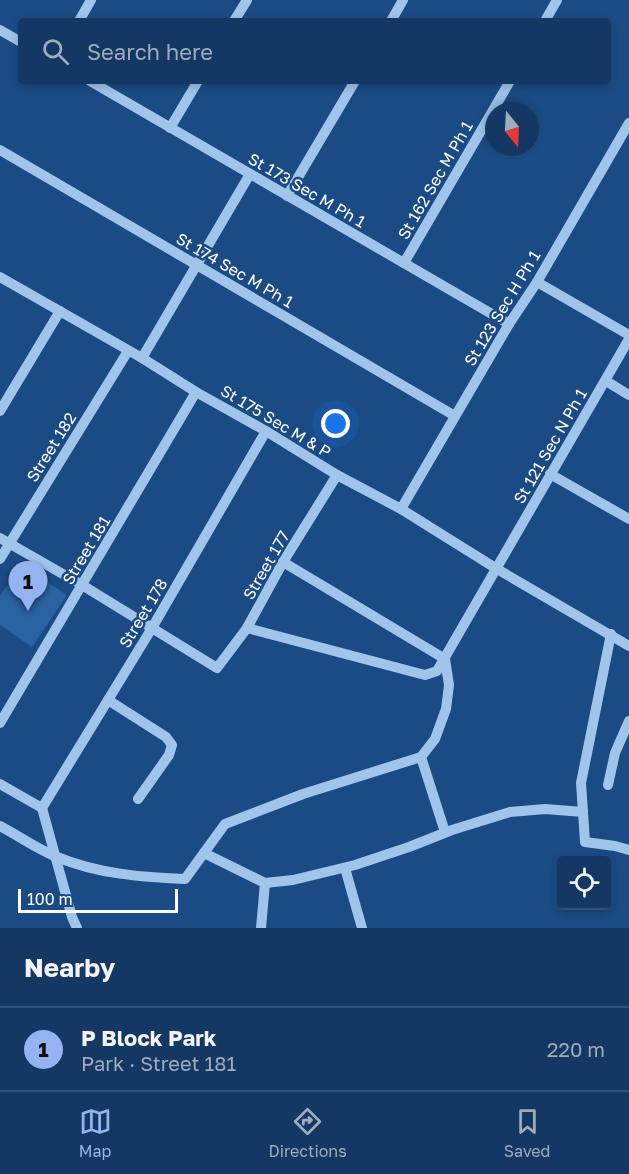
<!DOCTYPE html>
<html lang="en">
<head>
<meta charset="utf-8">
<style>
  :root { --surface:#143863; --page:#1d3f69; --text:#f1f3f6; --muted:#9dacbe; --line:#335278; --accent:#95b2f1 }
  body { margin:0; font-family:"Golos Text",sans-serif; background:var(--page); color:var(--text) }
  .controls { position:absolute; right:18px; bottom:18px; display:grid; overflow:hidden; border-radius:6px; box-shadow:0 3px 9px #0003 }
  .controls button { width:54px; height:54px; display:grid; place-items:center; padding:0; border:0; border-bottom:2px solid var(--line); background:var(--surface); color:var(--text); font:30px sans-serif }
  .compass { position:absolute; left:485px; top:102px; width:54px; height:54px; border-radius:50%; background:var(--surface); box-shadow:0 3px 9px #0003; rotate:162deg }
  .scale { position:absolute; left:18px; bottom:15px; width:160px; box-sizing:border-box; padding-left:6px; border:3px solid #fff; border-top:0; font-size:16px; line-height:21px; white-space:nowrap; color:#fff; -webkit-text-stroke:4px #1b4b84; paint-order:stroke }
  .you { position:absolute; left:336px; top:424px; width:21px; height:21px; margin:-15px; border:4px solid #fff; border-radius:50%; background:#1a73e8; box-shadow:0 0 0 9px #1a73e833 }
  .badge { display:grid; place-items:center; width:39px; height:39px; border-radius:50%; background:var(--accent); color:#111; font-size:20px; font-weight:700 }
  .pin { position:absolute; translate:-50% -50px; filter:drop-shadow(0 2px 3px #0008) }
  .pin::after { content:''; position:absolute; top:32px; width:21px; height:18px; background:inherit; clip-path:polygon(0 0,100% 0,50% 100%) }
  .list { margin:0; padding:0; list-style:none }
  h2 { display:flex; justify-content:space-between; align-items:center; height:78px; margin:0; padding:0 24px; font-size:26px }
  h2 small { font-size:20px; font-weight:400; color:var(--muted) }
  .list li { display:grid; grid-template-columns:39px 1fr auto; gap:18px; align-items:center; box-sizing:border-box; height:84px; padding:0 24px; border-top:2px solid var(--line) }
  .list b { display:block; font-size:22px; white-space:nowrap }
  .list p { margin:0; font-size:20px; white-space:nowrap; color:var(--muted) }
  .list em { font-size:20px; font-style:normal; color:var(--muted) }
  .icon { flex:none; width:33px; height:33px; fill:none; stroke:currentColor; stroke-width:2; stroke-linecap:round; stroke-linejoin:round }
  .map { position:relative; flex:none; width:629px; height:928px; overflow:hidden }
  .search { position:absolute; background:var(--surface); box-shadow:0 3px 9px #0003; left:18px; right:18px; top:18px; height:66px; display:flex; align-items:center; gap:15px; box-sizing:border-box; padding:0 21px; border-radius:6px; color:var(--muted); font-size:22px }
  .sheet { height:162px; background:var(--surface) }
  nav { display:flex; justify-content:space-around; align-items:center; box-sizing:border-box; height:84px; border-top:2px solid var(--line); background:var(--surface); font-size:16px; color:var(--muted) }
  nav a { display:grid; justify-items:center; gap:3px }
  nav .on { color:var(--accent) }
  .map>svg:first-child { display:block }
  .green { fill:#2a63a1 }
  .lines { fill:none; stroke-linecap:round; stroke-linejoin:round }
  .minor { stroke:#a1c4eb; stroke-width:10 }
  .labels { text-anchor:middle; stroke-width:5; stroke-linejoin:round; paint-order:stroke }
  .street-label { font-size:16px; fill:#fff; stroke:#1b4b84 }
</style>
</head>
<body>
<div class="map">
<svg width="629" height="928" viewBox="0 0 629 928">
  <rect width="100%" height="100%" fill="#1b4b84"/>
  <path class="green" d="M 21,565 L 67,595 L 32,647 L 0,625 L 0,596 Z"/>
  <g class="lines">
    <g class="minor">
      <path d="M 79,21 L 91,0"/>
      <path d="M 234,21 L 247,0"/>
      <path d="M 391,21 L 403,0"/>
      <path d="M 545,21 L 557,0"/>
      <path d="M 0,30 L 21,42"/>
      <path d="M 90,81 L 509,324"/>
      <path d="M 170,128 L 198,81"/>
      <path d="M 0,150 L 455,416"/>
      <path d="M 287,196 L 355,81"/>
      <path d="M 404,263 L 510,81"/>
      <path d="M 0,277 L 142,358 L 196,392 L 266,431 L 337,475 L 401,509 L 497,569 L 629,646"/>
      <path d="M 537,282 L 629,335"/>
      <path d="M 142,358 L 250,174"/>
      <path d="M 606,381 L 629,395"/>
      <path d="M 0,411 L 60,311"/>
      <path d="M 550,474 L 629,519"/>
      <path d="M 401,509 L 509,324 L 537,282 L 629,123"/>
      <path d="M 0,538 L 82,585 L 217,668 L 247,628 L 283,562 L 337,475"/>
      <path d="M 0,559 L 128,351"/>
      <path d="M 247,628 L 425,675 L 437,671 L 629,339"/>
      <path d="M 611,634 L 581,783 L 585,842 L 615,846 L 629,850"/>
      <path d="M 108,700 L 166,737 L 172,745 L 169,755 L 138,799"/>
      <path d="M 0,723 L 196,392"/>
      <path d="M 421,757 L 445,832"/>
      <path d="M 0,784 L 42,808"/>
      <path d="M 608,785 L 615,753 L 629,721"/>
      <path d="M 42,808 L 152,628 L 266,431"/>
      <path d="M 42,808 L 72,917 L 77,928"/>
      <path d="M 0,826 C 19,836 37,849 57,857 C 98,874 141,877 185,879 L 225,824 L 303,794 L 421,757 L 435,739 L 446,709 L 449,685 L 445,659 L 283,562"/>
      <path d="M 204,853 L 265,883 L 293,880 L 355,865 L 409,847 L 452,830 L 510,812 L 545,809 L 583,812"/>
      <path d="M 345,868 L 362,928"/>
      <path d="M 261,928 L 265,883"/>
    </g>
  </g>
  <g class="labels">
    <g class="street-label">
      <text transform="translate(435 180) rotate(-60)" y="6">St 162 Sec M Ph 1</text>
      <text transform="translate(307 190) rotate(30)" y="6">St 173 Sec M Ph 1</text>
      <text transform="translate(235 270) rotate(30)" y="6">St 174 Sec M Ph 1</text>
      <text transform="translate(502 308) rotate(-59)" y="6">St 123 Sec H Ph 1</text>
      <text transform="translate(276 421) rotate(31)" y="6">St 175 Sec M &amp; P</text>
      <text transform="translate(550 446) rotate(-60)" y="6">St 121 Sec N Ph 1</text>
      <text transform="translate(51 447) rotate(-58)" y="6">Street 182</text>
      <text transform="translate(86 550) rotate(-59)" y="6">Street 181</text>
      <text transform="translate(266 565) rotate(-60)" y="6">Street 177</text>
      <text transform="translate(143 613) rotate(-59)" y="6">Street 178</text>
    </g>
  </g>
</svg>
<div class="controls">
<button><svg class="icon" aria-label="locate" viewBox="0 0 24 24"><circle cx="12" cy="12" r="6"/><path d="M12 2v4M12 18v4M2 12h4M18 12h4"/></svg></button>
</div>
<svg class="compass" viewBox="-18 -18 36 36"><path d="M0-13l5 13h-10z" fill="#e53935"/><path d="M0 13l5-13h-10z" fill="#9dacbe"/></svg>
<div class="scale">100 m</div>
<div class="you"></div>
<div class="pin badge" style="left:28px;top:611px">1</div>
<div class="search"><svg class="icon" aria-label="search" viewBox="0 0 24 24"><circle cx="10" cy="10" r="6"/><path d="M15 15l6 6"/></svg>Search here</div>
</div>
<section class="sheet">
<h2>Nearby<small></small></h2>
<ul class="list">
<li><span class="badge">1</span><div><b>P Block Park</b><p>Park · Street 181</p></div><em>220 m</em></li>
</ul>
</section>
<nav>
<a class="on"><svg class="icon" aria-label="map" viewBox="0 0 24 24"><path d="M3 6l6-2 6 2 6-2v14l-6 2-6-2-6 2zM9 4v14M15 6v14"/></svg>Map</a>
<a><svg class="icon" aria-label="directions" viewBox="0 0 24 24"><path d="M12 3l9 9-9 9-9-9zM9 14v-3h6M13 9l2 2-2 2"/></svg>Directions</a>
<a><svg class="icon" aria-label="saved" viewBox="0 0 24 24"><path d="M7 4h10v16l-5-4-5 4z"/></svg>Saved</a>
</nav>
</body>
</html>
